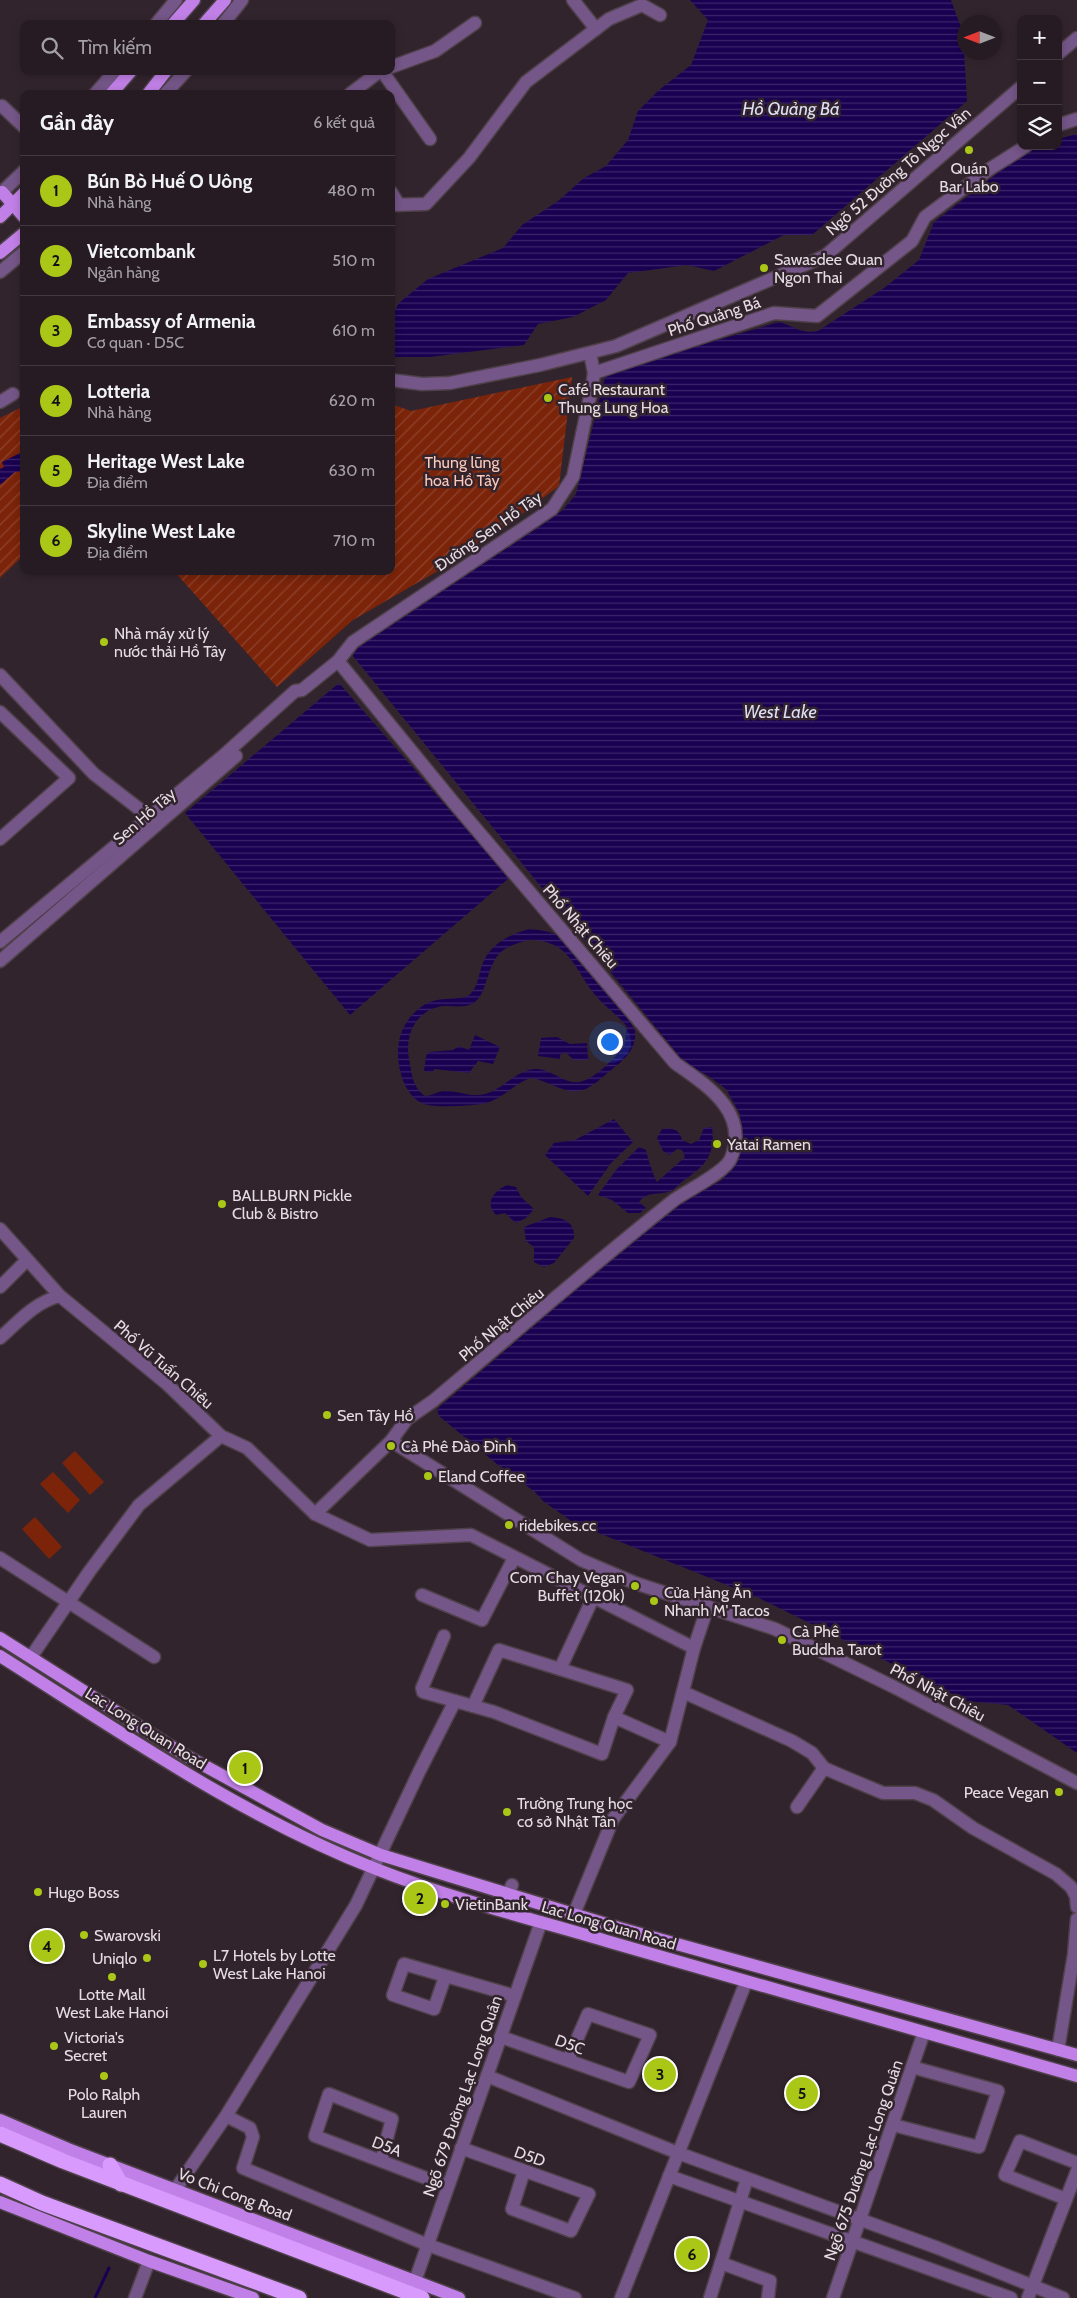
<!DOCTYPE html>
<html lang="vi">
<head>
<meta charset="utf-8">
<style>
  :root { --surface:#261b22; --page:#32282f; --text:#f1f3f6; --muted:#a4a1a5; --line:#423940; --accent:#aac717 }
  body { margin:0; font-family:Cabin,sans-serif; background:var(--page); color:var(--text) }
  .controls { position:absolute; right:15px; top:15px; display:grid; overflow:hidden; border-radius:10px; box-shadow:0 2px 8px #0003 }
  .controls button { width:45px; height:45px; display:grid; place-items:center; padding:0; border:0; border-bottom:1px solid var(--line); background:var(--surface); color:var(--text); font:25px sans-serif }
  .compass { position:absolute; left:957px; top:15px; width:45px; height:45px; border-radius:50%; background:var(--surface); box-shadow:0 2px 8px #0003; rotate:270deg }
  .you { position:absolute; left:609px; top:1041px; width:18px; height:18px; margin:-12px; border:4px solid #fff; border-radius:50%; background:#1a73e8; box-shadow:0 0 0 8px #1a73e833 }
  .badge { display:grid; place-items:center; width:32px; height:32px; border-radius:50%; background:var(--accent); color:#111; font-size:16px; font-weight:700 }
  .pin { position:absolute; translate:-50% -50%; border:2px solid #fff; box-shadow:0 1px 5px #0006 }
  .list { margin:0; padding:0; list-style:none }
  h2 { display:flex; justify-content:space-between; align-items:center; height:65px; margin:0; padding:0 20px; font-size:21px }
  h2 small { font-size:16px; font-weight:400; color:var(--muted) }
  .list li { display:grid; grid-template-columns:32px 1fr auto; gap:15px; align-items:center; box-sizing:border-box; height:70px; padding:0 20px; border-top:1px solid var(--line) }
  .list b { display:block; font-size:19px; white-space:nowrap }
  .list p { margin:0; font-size:16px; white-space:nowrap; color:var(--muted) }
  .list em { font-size:16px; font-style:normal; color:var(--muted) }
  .icon { flex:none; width:28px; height:28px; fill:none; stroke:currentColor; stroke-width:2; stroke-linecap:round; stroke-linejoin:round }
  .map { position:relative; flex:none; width:1077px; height:2298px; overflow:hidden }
  .search { position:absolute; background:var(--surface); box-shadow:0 2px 8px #0003; left:20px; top:20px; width:375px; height:55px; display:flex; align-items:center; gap:12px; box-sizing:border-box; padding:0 18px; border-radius:10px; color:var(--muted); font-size:19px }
  .panel { position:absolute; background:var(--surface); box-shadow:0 2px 8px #0003; left:20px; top:90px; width:375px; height:485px; border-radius:10px }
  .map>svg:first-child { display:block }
  .park { fill:#7b240a }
  .garden { fill:url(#garden-furrows) }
  .water { fill:url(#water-rules); fill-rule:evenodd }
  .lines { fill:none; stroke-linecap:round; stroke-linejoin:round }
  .stream { stroke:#1a0051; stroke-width:3 }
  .minor-casing { stroke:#4f414a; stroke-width:15 }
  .major-casing { stroke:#4f414a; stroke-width:15 }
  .highway-casing { stroke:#4f414a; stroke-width:18 }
  .minor { stroke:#755688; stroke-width:12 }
  .major { stroke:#c180e7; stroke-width:12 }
  .highway { stroke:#d89afd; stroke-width:15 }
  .poi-dot { fill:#aac717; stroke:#32242d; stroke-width:2 }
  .labels { text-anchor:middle; stroke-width:5; stroke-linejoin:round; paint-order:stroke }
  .poi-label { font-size:16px; fill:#e6dce2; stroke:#32242d; text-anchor:start }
  .street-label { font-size:16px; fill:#e6dce2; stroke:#32242d }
  .park-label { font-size:16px; fill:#fcc8b9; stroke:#32242d }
  .water-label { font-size:18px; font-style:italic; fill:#dedff6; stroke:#32242d }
</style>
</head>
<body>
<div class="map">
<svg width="1077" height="2298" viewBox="0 0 1077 2298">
  <defs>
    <pattern id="garden-furrows" width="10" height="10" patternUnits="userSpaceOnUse" patternTransform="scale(1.25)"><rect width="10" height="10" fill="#7b240a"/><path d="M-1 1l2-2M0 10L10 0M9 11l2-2" fill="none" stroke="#8e432d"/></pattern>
    <pattern id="water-rules" width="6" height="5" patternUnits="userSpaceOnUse" patternTransform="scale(1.25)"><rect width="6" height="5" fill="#1a0051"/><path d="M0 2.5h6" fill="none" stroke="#3b256a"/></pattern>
  </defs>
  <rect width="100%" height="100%" fill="#32242d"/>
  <g class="park">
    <path d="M 75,1451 L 104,1482 L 90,1495 L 62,1463 Z"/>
    <path d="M 53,1472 L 80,1500 L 68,1513 L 40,1484 Z"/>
    <path d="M 35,1517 L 62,1547 L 49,1559 L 22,1529 Z"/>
  </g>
  <g class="garden">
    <path d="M 572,377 L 559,486 L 474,550 L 353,620 L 277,687 L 174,571 L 391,571 L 391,404 L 411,411 Z"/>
    <path d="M 24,406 L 24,555 L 0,578 L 0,418 Z"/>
  </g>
  <g class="water">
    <path d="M 690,0 L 951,0 L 963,33 L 967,101 L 812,235 L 784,235 L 714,271 L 687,265 L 628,273 L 606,300 L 573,317 L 538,324 L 524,345 L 430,357 L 392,357 L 391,318 L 399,303 L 428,279 L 503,248 L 522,225 L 558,201 L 584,178 L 606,166 L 628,140 L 638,111 L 659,90 L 691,65 L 708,20 Z"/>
    <path d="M 1077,134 L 1077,1753 L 1008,1705 L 967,1701 L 759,1598 L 574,1523 L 543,1501 L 535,1492 L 497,1464 L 439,1416 L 437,1409 L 667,1211 L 722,1180 L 735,1163 L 742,1142 L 740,1114 L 726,1089 L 707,1075 L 688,1067 L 353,656 L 355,648 L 364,641 L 563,510 L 576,494 L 606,373 L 779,322 C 795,326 799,334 818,331 L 884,288 L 919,260 L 934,222 L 994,176 L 1016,156 L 1039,146 L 1058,146 L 1058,139 Z"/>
    <path d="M 24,451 L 24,471 L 15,472 L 0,485 L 0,469 L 4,467 L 2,462 Z"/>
    <path d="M 339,683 L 509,878 L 350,1015 L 185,813 Z"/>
    <path d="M 529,929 C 539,930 550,931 559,936 C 568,942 634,1023 635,1031 C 637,1050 623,1061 610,1071 C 601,1078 590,1090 578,1091 C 563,1093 546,1080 531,1078 C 512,1084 501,1102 481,1104 C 468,1106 435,1108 424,1104 C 401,1096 393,1055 401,1034 C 405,1022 413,1012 424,1005 C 438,996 453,1001 468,996 C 477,989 478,979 481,968 C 488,945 508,935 529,929 ZM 529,940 C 571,940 574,970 596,996 C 606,1008 618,1015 627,1027 L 624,1047 C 613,1059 598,1076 583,1081 C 566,1087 552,1068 535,1069 C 515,1071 506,1087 488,1093 C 472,1099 459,1090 443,1091 C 436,1092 432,1096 425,1096 C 412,1087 412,1073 409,1059 C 405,1037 414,1013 438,1007 C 449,1004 465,1010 475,1002 C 480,998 483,991 485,985 C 495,955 497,948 529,940 Z"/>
    <path d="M 475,1035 L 500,1047 L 493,1064 L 478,1061 L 469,1073 L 434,1069 L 433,1072 L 424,1071 L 426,1056 L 429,1052 L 453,1050 L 459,1046 L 469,1050 Z"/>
    <path d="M 557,1037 L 570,1044 L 587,1043 L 588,1060 L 574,1060 L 565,1052 L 560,1055 L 560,1059 L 538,1056 L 541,1038 Z"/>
    <path d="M 614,1119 L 633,1142 L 611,1163 L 588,1196 L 545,1155 L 554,1143 L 575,1140 Z"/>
    <path d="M 712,1127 C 716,1155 705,1166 683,1181 C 679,1184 675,1189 671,1191 C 658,1196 648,1190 639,1202 L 646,1208 L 640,1213 L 628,1213 L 612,1200 L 598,1195 L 616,1170 L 639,1147 L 646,1150 C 647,1156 654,1177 657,1182 L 685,1157 L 682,1150 L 677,1149 L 670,1155 L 663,1151 L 657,1138 L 662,1129 C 673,1127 680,1130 682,1140 L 691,1144 L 699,1140 L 704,1128 Z"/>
    <path d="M 507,1185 L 516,1187 L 521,1197 L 534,1209 L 526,1218 L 516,1223 L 505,1213 L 496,1215 C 484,1203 494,1191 507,1185 Z"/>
    <path d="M 550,1217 C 564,1218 575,1222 574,1238 L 554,1263 L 544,1267 L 534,1262 L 534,1247 L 526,1241 L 524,1227 Z"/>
  </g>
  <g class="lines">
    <path class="stream" d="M 95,2298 L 109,2268"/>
    <defs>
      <g id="minor">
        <path d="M 573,0 L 596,29"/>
        <path d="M 156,24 L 176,0"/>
        <path d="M 223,24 L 242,0"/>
        <path d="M 1058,54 L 1077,38"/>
        <path d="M 391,67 L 435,51 L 475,23"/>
        <path d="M 382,71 L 430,139"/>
        <path d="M 95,94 L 115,71"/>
        <path d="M 165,94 L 186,71"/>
        <path d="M 350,94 L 380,71"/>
        <path d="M 2,106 L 24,127"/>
        <path d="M 1058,125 L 1077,119"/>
        <path d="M 391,192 L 399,205"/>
        <path d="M 0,194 L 24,171"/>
        <path d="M 391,205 L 426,204 L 469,158 L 526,82 L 609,19 L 642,5 L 660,15"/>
        <path d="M 0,272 L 24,252"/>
        <path d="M 594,373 L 774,313 L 817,316 L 912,241 L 925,217 L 988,170 L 1026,146"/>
        <path d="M 391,380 L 422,384 L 450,383 L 540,365 L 616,346 L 825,256 L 1021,87"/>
        <path d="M 0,402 L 13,394"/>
        <path d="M 0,675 L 94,774 L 156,822"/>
        <path d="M 0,712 L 69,778 L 0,839"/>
        <path d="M 0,942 L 224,755 L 295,691 L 302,690 L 338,661 L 353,642 L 552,509 L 573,477 L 592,387 L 594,373 L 590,353"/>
        <path d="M 0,961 L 236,756"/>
        <path d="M 0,1229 L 60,1296 L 167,1384 L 221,1436 L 247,1448 L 315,1514 L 370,1540 L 471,1535 L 694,1648"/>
        <path d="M 0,1287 L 26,1261"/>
        <path d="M 0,1338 C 19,1321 35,1302 60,1296"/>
        <path d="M 391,1441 L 581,1560 L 635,1583 L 775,1629 L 894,1687 L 1077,1783"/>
        <path d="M 315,1514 L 391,1441 L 407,1419 L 433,1401 C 513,1334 592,1265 674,1200 C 688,1190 726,1172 731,1158 C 750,1112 706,1085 675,1063 L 454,803 L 338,661"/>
        <path d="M 0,1558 L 154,1657"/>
        <path d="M 422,1595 L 482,1620 L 514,1558"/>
        <path d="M 444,1636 L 422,1688 L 423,1692 L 455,1701"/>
        <path d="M 31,1657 L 89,1572 L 139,1505 L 221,1436"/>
        <path d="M 560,1669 L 593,1598"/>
        <path d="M 683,1692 L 792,1741 L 812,1753 L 824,1768 L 840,1775 L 883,1793 L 915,1793 L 933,1800 L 973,1828 L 1056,1874 L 1071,1887 L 1076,1896 L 1077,1907"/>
        <path d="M 473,1706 L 499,1650 L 627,1690 L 614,1717 L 670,1742"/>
        <path d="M 797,1807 L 824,1768"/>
        <path d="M 508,1895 L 512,1885"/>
        <path d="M 574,1914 L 613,1819 L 670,1742 L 694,1648 L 708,1606"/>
        <path d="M 445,1977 L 434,2009 L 393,1995 L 404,1964 L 515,1996"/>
        <path d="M 501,2037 L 629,2082 L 650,2035 L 588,2014 L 568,2060"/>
        <path d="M 1058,2050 L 1074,1954 L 1077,1919"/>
        <path d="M 487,2076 L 678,2153 L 938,2248 L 1063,2298"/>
        <path d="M 226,2116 L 250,2128 L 253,2137 L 243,2168 L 428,2245 L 575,2298"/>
        <path d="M 893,2125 L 979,2147 L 998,2091 L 912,2067"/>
        <path d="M 461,2148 L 589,2194 L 571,2231 L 512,2209 L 524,2171"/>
        <path d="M 381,2161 L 392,2119 L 329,2094 L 315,2136 L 447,2186"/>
        <path d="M 669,2176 L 1011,2298"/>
        <path d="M 175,2190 L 226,2116 L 356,1905 L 420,1770 L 455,1701 L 494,1712 L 602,1754 L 614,1717"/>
        <path d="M 1066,2199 L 1005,2175 L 1020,2141 L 1077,2163"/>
        <path d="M 721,2263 L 770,2281 L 768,2298"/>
        <path d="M 415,2281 L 541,1922"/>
        <path d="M 135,2298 L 149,2261"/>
        <path d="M 621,2298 L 746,1982"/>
        <path d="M 710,2298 L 747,2179"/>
        <path d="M 833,2298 L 924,2032"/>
        <path d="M 1028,2298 L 1077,2171"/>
      </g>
      <g id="major">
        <path d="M 173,24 L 194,0"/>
        <path d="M 204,24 L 225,0"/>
        <path d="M 111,94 L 131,71"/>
        <path d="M 148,94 L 166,71"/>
        <path d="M 2,192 L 24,217"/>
        <path d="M 0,217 L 24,193"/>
        <path d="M 0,253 L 24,233"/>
        <path d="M 0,1638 L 183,1754 L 322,1830 L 381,1855 L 619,1928 L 1077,2055"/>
        <path d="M 0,1656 C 122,1733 241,1816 376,1869 C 452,1899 532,1919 610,1942 C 766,1988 922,2031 1077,2076"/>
        <path d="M 0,2120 L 68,2149 L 459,2298"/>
        <path d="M 0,2202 L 149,2261 L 253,2298"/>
      </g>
      <g id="highway">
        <path d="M 0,2134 L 63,2161 L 422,2298"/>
        <path d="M 110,2165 L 121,2184"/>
        <path d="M 0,2184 L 42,2203 L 299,2298"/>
      </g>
    </defs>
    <use href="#minor" class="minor-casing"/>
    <use href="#major" class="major-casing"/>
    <use href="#highway" class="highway-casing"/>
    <use href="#minor" class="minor"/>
    <use href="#major" class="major"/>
    <use href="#highway" class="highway"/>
  </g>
  <g class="poi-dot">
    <circle cx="969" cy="150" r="5"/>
    <circle cx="764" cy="268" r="5"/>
    <circle cx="548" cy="398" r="5"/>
    <circle cx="104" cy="642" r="5"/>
    <circle cx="717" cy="1144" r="5"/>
    <circle cx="222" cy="1204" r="5"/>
    <circle cx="327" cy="1415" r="5"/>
    <circle cx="391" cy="1446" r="5"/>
    <circle cx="428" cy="1476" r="5"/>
    <circle cx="509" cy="1525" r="5"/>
    <circle cx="635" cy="1586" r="5"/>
    <circle cx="654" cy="1601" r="5"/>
    <circle cx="782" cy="1640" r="5"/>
    <circle cx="1059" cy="1792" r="5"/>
    <circle cx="507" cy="1812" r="5"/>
    <circle cx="38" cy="1892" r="5"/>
    <circle cx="445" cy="1904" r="5"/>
    <circle cx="84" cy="1935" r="5"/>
    <circle cx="147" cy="1958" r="5"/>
    <circle cx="203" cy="1964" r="5"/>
    <circle cx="112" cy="1977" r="5"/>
    <circle cx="54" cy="2046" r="5"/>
    <circle cx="104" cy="2076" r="5"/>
  </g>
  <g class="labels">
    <g class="poi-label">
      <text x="969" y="174" text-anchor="middle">Quán<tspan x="969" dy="18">Bar Labo</tspan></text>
      <text x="774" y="265">Sawasdee Quan<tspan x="774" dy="18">Ngon Thai</tspan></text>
      <text x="558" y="395">Café Restaurant<tspan x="558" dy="18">Thung Lung Hoa</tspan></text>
      <text x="114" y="639">Nhà máy xử lý<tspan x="114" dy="18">nước thải Hồ Tây</tspan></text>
      <text x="727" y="1150">Yatai Ramen</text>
      <text x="232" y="1201">BALLBURN Pickle<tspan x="232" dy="18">Club &amp; Bistro</tspan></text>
      <text x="337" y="1421">Sen Tây Hồ</text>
      <text x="401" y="1452">Cà Phê Đào Đình</text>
      <text x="438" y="1482">Eland Coffee</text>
      <text x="519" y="1531">ridebikes.cc</text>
      <text x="625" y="1583" text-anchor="end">Com Chay Vegan<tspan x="625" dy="18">Buffet (120k)</tspan></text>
      <text x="664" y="1598">Cửa Hàng Ăn<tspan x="664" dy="18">Nhanh M' Tacos</tspan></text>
      <text x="792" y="1637">Cà Phê<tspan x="792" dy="18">Buddha Tarot</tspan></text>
      <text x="1049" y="1798" text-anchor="end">Peace Vegan</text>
      <text x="517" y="1809">Trường Trung học<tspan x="517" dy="18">cơ sở Nhật Tân</tspan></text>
      <text x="48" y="1898">Hugo Boss</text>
      <text x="455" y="1910">VietinBank</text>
      <text x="94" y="1941">Swarovski</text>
      <text x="213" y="1961">L7 Hotels by Lotte<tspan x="213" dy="18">West Lake Hanoi</tspan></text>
      <text x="137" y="1964" text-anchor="end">Uniqlo</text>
      <text x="112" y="2000" text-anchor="middle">Lotte Mall<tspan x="112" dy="18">West Lake Hanoi</tspan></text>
      <text x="64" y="2043">Victoria's<tspan x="64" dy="18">Secret</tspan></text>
      <text x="104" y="2100" text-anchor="middle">Polo Ralph<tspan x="104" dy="18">Lauren</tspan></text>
    </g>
    <g class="street-label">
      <text transform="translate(898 171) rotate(-41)" y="6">Ngõ 52 Đường Tô Ngọc Vân</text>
      <text transform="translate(714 316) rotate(-18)" y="6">Phố Quảng Bá</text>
      <text transform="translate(488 531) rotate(-35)" y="6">Đường Sen Hồ Tây</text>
      <text transform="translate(144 816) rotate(-41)" y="6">Sen Hồ Tây</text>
      <text transform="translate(581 926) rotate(49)" y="6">Phố Nhật Chiêu</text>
      <text transform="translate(501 1324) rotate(-40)" y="6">Phố Nhật Chiêu</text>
      <text transform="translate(164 1364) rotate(41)" y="6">Phố Vũ Tuấn Chiêu</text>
      <text transform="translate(938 1692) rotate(28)" y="6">Phố Nhật Chiêu</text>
      <text transform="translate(146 1728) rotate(32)" y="6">Lac Long Quan Road</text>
      <text transform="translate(609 1925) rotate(16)" y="6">Lac Long Quan Road</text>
      <text transform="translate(570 2044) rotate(20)" y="6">D5C</text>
      <text transform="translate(462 2096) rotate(-71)" y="6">Ngõ 679 Đường Lạc Long Quân</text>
      <text transform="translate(387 2146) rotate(21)" y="6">D5A</text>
      <text transform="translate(530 2156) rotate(20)" y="6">D5D</text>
      <text transform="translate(863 2160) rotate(-71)" y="6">Ngõ 675 Đường Lạc Long Quân</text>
      <text transform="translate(235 2194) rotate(21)" y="6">Vo Chi Cong Road</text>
    </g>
    <g class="park-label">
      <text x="462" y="468">Thung lũng<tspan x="462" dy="18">hoa Hồ Tây</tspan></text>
    </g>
    <g class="water-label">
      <text x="791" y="115">Hồ Quảng Bá</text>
      <text x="780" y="718">West Lake</text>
    </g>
  </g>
</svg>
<div class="controls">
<button>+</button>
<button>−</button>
<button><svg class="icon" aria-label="layers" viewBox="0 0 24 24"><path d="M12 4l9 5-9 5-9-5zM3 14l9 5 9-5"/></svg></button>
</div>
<svg class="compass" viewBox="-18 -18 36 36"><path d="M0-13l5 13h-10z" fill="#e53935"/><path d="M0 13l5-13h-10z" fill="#a4a1a5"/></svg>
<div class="you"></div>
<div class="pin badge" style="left:245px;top:1768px">1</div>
<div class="pin badge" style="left:420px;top:1898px">2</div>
<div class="pin badge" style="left:660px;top:2074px">3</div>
<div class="pin badge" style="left:47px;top:1946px">4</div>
<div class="pin badge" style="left:802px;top:2093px">5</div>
<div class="pin badge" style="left:692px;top:2254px">6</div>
<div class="search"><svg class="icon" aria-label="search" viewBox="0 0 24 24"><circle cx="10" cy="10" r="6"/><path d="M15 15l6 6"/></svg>Tìm kiếm</div>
<section class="panel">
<h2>Gần đây<small>6 kết quả</small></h2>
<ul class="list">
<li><span class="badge">1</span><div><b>Bún Bò Huế O Uông</b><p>Nhà hàng</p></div><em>480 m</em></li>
<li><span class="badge">2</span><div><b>Vietcombank</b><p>Ngân hàng</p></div><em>510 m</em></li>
<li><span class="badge">3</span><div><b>Embassy of Armenia</b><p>Cơ quan · D5C</p></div><em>610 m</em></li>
<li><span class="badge">4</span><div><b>Lotteria</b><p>Nhà hàng</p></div><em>620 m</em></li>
<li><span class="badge">5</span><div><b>Heritage West Lake</b><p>Địa điểm</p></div><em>630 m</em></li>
<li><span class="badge">6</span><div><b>Skyline West Lake</b><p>Địa điểm</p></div><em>710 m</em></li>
</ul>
</section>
</div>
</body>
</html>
